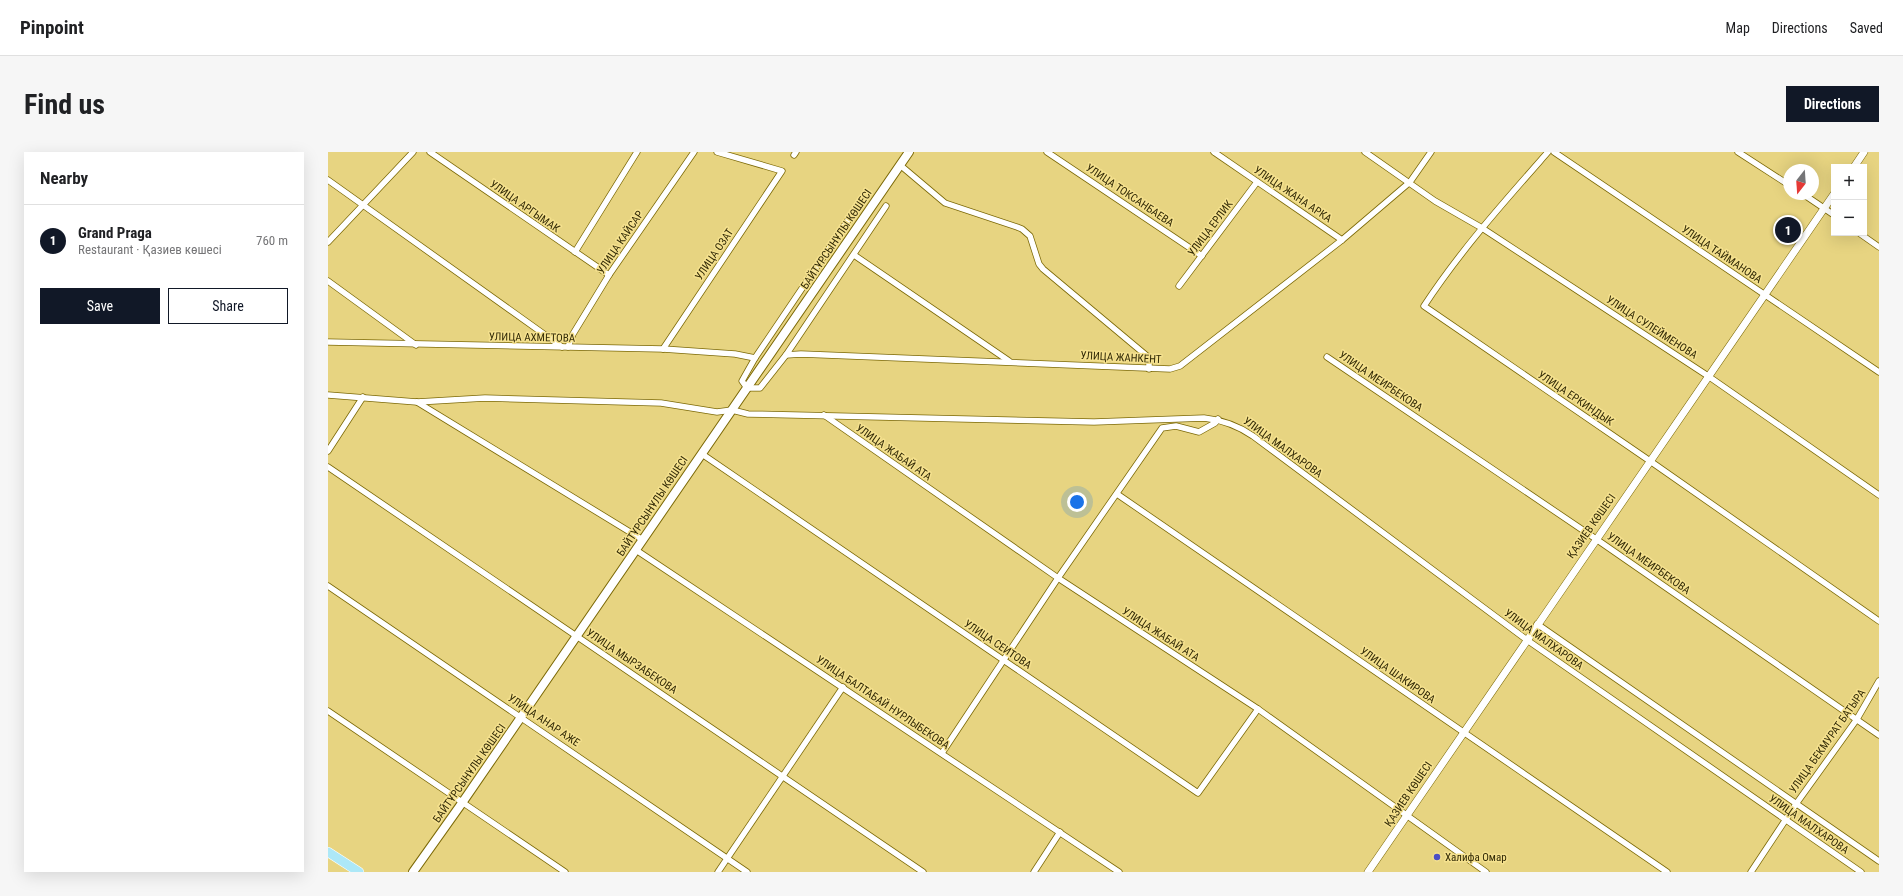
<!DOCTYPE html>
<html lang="en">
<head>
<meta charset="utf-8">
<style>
  :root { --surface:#fff; --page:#f6f6f6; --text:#202124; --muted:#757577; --line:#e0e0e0; --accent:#111827 }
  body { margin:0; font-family:"Roboto Condensed",sans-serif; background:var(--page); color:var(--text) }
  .controls { position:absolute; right:12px; top:12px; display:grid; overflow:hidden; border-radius:0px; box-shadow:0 4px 16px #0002 }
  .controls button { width:36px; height:36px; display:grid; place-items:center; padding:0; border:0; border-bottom:1px solid var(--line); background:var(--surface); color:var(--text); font:20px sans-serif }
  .compass { position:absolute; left:1455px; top:12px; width:36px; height:36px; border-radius:50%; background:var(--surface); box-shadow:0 4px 16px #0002; rotate:197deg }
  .you { position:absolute; left:749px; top:350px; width:14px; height:14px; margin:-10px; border:3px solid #fff; border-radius:50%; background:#1a73e8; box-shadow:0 0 0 6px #1a73e833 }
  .badge { display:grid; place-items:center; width:26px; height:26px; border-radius:50%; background:var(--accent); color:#fff; font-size:13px; font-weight:700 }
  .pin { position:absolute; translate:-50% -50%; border:2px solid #fff; box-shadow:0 1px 4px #0006 }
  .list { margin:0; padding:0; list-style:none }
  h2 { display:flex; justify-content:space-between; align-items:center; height:52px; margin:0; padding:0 16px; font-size:17px }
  h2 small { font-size:13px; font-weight:400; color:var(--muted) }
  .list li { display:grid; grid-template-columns:26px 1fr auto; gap:12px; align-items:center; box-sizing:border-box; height:72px; padding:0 16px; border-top:1px solid var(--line) }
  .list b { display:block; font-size:15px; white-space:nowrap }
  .list p { margin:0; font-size:13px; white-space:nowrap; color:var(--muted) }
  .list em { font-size:13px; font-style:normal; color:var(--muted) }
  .actions { display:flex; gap:8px; padding:12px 16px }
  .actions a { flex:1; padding:9px 0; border:1px solid var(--accent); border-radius:0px; text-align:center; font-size:14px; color:var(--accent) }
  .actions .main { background:var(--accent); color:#fff }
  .map { position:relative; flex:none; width:1551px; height:720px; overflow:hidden; border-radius:0px }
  header { display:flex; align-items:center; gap:24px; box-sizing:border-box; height:56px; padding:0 20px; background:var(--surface); border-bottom:1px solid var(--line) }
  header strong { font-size:19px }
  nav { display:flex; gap:22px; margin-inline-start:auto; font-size:14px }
  .intro { display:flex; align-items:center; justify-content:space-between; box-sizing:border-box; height:96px; padding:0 24px }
  h1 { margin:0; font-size:28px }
  .button { padding:10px 18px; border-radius:0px; background:var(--accent); color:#fff; font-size:14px; font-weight:700 }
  main { display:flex; gap:24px; padding:0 24px }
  aside { flex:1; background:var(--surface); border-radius:0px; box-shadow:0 4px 16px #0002 }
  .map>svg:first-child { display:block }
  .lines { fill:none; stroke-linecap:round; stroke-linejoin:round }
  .minor-casing { stroke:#7c6907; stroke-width:7 }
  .tertiary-casing { stroke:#7c6907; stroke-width:8 }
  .secondary-casing { stroke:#7c6907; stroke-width:10 }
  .primary-casing { stroke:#fff; stroke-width:10 }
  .minor { stroke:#fff; stroke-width:5.5 }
  .tertiary { stroke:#fff; stroke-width:7 }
  .secondary { stroke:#fff; stroke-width:8 }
  .primary { stroke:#ade8f7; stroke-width:9 }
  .poi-dot { fill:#4c4fc5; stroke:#f5e18e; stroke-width:1.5 }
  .labels { text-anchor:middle; stroke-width:3; stroke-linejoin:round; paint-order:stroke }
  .street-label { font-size:11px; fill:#322a06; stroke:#f5e18e }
  .poi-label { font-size:11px; fill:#322a06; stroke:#f5e18e; text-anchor:start }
</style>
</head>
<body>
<header>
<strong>Pinpoint</strong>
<nav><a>Map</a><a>Directions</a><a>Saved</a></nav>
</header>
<div class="intro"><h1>Find us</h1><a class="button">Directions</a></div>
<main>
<aside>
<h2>Nearby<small></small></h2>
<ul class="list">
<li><span class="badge">1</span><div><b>Grand Praga</b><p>Restaurant · Қазиев көшесі</p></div><em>760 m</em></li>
</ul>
<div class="actions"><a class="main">Save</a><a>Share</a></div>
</aside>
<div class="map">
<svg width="1551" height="720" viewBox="0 0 1551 720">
  <rect width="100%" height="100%" fill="#e7d481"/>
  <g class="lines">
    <defs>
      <g id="minor">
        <path d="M 102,0 L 281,123"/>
        <path d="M 719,0 L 874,104"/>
        <path d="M 886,0 L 1014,88"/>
        <path d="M 1037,0 L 1107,49 L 1154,76 L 1380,224 L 1551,343"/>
        <path d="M 1220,0 C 1176,50 1132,99 1096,154 L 1322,309 L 1551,469"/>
        <path d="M 1226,0 L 1551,220"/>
        <path d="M 1410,0 L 1461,33"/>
        <path d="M 466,3 L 468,0"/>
        <path d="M 572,13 L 617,51 L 689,75 L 694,77 L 702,84 L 711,112 L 715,117 L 819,204 L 821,208 L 821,217"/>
        <path d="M 0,28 L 234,195"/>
        <path d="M 1475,42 L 1506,63"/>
        <path d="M 558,54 L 458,203 L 473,202 L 842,217 L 852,214 L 1014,88 L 1082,30 L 1103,0"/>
        <path d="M 1531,81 L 1551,95"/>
        <path d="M 0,90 L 85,0"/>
        <path d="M 247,100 L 309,0"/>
        <path d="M 526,103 L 681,209"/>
        <path d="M 0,129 L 88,193"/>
        <path d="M 851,134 L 929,30"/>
        <path d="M 0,190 L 335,197 L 407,202 L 427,206 L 531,52"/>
        <path d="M 240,195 L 245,182 L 281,123 L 366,0"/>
        <path d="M 335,197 L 454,19 L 389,0"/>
        <path d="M 999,205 L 1268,387 L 1551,583"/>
        <path d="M 427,206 L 414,229 L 419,236 L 432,236 L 458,203"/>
        <path d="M 0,243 L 89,250 L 157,246 L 333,251 L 389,260 L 404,258 L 420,262 L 766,270 L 876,266 C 895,268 909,273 925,284 L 1199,488 L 1533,720"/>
        <path d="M 89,250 L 315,388"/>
        <path d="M 496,263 L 730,426 L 930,557 L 1158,720"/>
        <path d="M 0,299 L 35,245"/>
        <path d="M 374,302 L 870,641 L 930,557"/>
        <path d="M 0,315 L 595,720"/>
        <path d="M 789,342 L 1339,720"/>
        <path d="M 308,398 L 791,720"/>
        <path d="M 0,434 L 419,720"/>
        <path d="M 1209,472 L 1551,709"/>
        <path d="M 0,559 L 237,720"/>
        <path d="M 614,601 L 730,426 L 834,276 L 848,274 L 871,280 L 887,271 L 890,267"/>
        <path d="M 390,720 L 515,535"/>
        <path d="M 706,720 L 732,680"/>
        <path d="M 1423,720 L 1468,652 L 1529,567 L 1551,529"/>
      </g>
      <g id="tertiary">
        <path d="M 1526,15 L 1536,0"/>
        <path d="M 1040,720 L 1506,42"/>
      </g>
      <path id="secondary" d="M 85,720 L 134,651 L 581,0"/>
      <path id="primary" d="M 0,700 L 31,720"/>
    </defs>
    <use href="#minor" class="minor-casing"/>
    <use href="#tertiary" class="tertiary-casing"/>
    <use href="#secondary" class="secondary-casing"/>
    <use href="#primary" class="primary-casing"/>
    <use href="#minor" class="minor"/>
    <use href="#tertiary" class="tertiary"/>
    <use href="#secondary" class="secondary"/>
    <use href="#primary" class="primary"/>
  </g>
  <circle class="poi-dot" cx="1109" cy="705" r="4"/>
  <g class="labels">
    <g class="street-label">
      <text transform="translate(965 42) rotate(34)" y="4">УЛИЦА ЖАНА АРКА</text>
      <text transform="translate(802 43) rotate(34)" y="4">УЛИЦА ТОКСАНБАЕВА</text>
      <text transform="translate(197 54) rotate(35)" y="4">УЛИЦА АРГЫМАК</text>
      <text transform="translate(882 76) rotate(-53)" y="4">УЛИЦА ЕРЛИК</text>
      <text transform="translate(508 87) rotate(-56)" y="4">БАЙТҰРСЫНҰЛЫ КӨШЕСІ</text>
      <text transform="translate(292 90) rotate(-56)" y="4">УЛИЦА КАЙСАР</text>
      <text transform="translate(386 102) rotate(-56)" y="4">УЛИЦА ОЗАТ</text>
      <text transform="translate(1394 102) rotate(34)" y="4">УЛИЦА ТАЙМАНОВА</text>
      <text transform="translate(1324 175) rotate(33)" y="4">УЛИЦА СУЛЕЙМЕНОВА</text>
      <text transform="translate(204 185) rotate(1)" y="4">УЛИЦА АХМЕТОВА</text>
      <text transform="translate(793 205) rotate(3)" y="4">УЛИЦА ЖАНКЕНТ</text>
      <text transform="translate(1053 229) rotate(34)" y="4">УЛИЦА МЕИРБЕКОВА</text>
      <text transform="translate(1248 246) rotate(34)" y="4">УЛИЦА ЕРКИНДЫК</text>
      <text transform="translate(955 295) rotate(36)" y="4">УЛИЦА МАЛХАРОВА</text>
      <text transform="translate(566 300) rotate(35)" y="4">УЛИЦА ЖАБАЙ АТА</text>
      <text transform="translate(324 354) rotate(-56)" y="4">БАЙТҰРСЫНҰЛЫ КӨШЕСІ</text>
      <text transform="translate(1263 374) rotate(-55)" y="4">ҚАЗИЕВ КӨШЕСІ</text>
      <text transform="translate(1321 411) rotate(35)" y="4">УЛИЦА МЕИРБЕКОВА</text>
      <text transform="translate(833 482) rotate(33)" y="4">УЛИЦА ЖАБАЙ АТА</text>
      <text transform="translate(1216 487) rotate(36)" y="4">УЛИЦА МАЛХАРОВА</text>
      <text transform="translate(670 492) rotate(34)" y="4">УЛИЦА СЕИТОВА</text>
      <text transform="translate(304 509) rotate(34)" y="4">УЛИЦА МЫРЗАБЕКОВА</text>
      <text transform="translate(1070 523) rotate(35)" y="4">УЛИЦА ШАКИРОВА</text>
      <text transform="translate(555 550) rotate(34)" y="4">УЛИЦА БАЛТАБАЙ НУРЛЫБЕКОВА</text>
      <text transform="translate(216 568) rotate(34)" y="4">УЛИЦА АНАР АЖЕ</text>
      <text transform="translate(1499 589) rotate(-55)" y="4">УЛИЦА БЕКМУРАТ БАТЫРА</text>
      <text transform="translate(141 621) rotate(-55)" y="4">БАЙТҰРСЫНҰЛЫ КӨШЕСІ</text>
      <text transform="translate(1080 642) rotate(-56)" y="4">ҚАЗИЕВ КӨШЕСІ</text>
      <text transform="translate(1481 672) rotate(35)" y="4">УЛИЦА МАЛХАРОВА</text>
    </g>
    <g class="poi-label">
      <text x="1117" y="709">Халифа Омар</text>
    </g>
  </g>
</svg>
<div class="controls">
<button>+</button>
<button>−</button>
</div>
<svg class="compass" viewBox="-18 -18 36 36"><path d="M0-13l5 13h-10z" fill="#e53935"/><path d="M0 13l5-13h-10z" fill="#757577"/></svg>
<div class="you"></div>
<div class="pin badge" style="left:1460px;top:78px">1</div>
</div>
</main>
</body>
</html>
